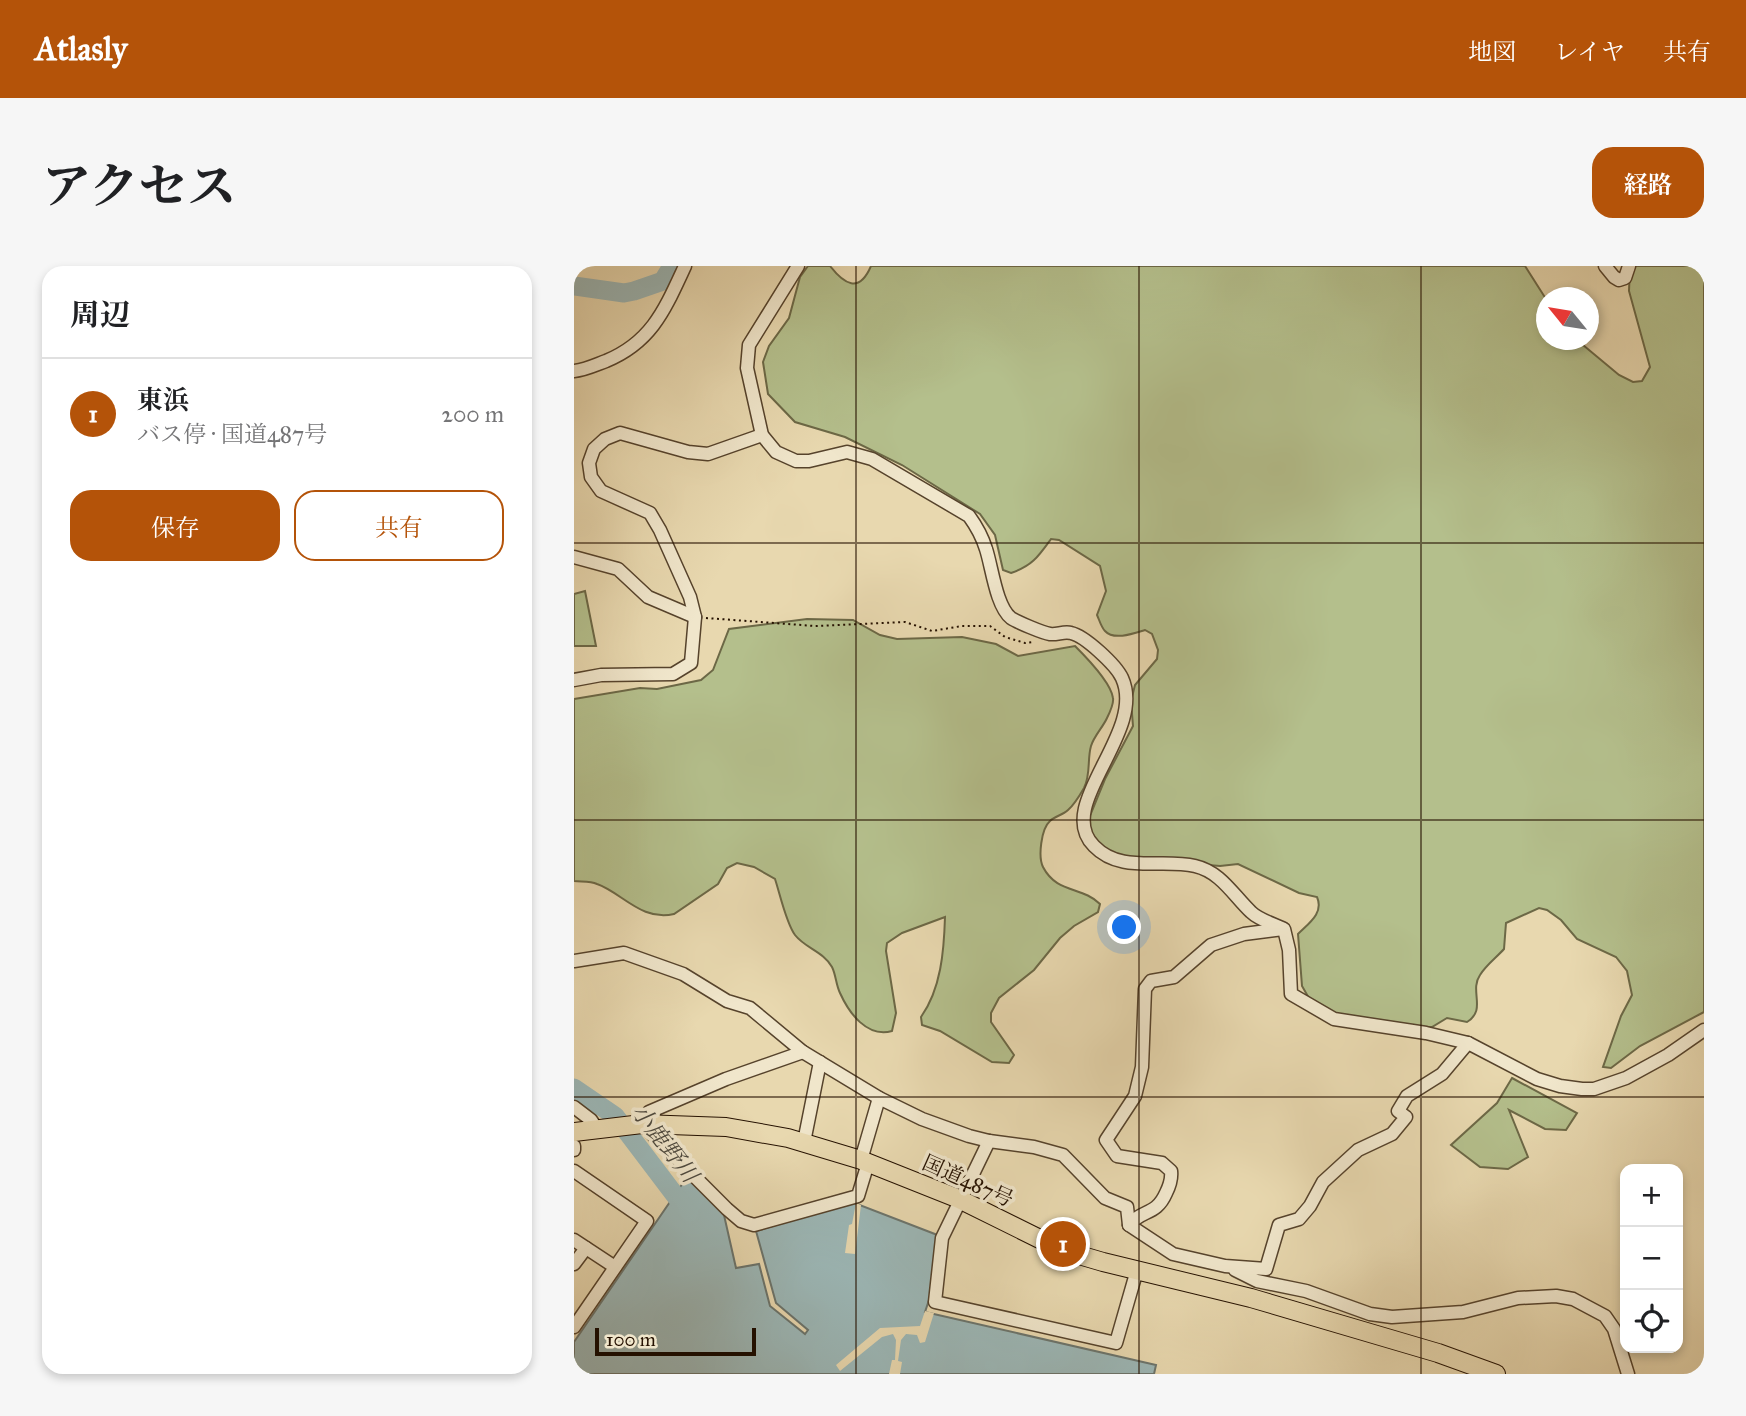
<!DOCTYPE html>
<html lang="ja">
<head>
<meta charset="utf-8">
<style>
  :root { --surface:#fff; --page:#f6f6f6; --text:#202124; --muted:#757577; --line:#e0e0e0; --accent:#b45309 }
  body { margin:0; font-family:"IM FELL Great Primer","Noto Serif JP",serif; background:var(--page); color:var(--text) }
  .controls { position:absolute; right:21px; bottom:21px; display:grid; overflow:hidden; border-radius:14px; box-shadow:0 4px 10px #0003 }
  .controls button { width:63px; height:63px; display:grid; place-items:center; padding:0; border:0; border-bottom:2px solid var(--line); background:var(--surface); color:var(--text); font:35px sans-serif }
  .compass { position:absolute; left:962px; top:21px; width:63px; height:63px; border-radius:50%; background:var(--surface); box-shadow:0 4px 10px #0003; rotate:300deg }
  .scale { position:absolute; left:21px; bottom:18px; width:161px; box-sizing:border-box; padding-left:7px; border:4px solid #251100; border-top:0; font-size:19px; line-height:24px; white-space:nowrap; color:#251100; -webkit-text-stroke:5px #f0e6cb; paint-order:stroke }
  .you { position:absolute; left:551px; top:662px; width:24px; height:24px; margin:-18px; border:5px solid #fff; border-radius:50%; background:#1a73e8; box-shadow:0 0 0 10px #1a73e833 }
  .badge { display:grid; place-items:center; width:46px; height:46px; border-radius:50%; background:var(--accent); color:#fff; font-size:23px; font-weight:700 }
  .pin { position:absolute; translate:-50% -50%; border:4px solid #fff; box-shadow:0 2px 7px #0006 }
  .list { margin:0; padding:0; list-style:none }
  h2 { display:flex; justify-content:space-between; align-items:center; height:91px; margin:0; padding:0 28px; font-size:30px }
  h2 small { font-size:23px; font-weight:400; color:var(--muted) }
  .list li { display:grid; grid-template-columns:46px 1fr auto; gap:21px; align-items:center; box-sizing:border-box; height:112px; padding:0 28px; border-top:2px solid var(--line) }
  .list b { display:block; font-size:26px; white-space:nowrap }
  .list p { margin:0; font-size:23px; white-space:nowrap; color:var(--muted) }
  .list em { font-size:23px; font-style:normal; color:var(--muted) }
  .actions { display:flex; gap:14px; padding:21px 28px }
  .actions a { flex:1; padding:16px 0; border:2px solid var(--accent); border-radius:21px; text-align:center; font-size:24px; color:var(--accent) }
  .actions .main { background:var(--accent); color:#fff }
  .icon { flex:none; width:38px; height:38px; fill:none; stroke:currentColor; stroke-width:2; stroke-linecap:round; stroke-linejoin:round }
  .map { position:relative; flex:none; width:1130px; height:1108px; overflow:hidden; border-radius:21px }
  header { display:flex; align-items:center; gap:42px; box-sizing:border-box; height:98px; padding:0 35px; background:var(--accent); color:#fff }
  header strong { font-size:33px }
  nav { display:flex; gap:38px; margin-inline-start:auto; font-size:24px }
  .intro { display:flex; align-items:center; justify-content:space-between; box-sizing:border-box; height:168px; padding:0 42px }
  h1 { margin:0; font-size:49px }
  .button { padding:18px 32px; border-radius:21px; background:var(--accent); color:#fff; font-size:24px; font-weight:700 }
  main { display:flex; gap:42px; padding:0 42px }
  aside { flex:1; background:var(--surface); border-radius:21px; box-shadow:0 4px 10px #0003 }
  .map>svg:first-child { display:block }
  .green { fill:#b4bf8c; stroke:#6c6846; stroke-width:2 }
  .water { fill:#9cb7b6; stroke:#6c756d; stroke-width:2 }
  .pier { fill:#e8d8af }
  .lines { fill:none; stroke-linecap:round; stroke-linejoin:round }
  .river { stroke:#9cb7b6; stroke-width:19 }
  .minor-casing { stroke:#56432c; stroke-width:15 }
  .highway-casing { stroke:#251100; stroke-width:20 }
  .path { stroke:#251100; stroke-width:2; stroke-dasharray:2 3.5; stroke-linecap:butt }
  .minor { stroke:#f0e6cb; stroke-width:12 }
  .highway { stroke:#e8d8af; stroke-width:18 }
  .grid { fill:none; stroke:#251100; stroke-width:2; stroke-opacity:0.55 }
  .labels { text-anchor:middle; stroke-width:7; stroke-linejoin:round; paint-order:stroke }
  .street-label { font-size:21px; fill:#251100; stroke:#f0e6cb }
  .water-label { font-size:23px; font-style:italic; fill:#4f4b40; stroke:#f0e6cb }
</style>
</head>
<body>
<header>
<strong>Atlasly</strong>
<nav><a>地図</a><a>レイヤ</a><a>共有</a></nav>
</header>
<div class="intro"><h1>アクセス</h1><a class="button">経路</a></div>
<main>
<aside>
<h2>周辺<small></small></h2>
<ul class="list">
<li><span class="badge">1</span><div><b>東浜</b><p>バス停 · 国道487号</p></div><em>200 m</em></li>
</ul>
<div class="actions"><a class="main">保存</a><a>共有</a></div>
</aside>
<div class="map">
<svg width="1130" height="1108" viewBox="0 0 1130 1108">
  <rect width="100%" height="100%" fill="#e8d8af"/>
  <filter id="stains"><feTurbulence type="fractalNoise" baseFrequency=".00286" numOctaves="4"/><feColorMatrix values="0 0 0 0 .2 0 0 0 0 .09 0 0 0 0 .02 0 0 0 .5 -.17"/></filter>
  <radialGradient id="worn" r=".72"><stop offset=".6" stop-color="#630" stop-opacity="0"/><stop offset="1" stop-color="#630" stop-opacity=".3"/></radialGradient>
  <g class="green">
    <path d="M 234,0 L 256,0 C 270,18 285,28 297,0 L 951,0 L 972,33 L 972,74 L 1003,74 L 1045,109 L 1059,116 L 1068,115 L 1076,101 L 1055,25 L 1056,0 L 1130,0 L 1130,746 L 1066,780 L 1037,802 L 1029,801 L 1047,750 L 1058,729 L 1053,705 L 1042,691 L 1003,673 L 987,654 L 973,644 L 965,642 L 932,657 L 930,683 C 923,691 912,699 906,709 C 895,725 913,744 893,756 L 873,752 L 858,761 L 841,763 L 757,749 L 736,734 L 728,720 L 724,668 C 735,657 750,647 743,631 L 725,627 L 664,598 L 646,600 L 564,593 L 539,587 L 531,584 L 513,566 L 513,557 L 531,513 L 559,460 L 557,435 L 561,419 L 583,393 L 584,384 L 578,368 L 571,364 C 561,367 540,375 531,365 C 527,361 525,353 523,349 L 532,325 L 526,300 L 485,274 L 477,273 C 464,291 458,300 437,307 L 429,304 L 421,269 L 406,248 L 328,199 L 271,171 L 221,156 L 194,128 L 189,96 L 195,80 L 215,52 L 226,11 Z"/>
    <path d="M 11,325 L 22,380 L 0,380 L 0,328 Z"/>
    <path d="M 233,353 L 279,354 L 306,369 L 323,373 L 388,371 L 422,378 L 444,390 L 501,380 C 511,390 537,417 539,432 C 540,438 536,446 533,452 C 529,461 520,470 517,480 C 513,494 517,508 510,522 C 506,529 500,539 494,544 C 489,549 481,550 476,555 C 467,563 464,591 469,601 C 483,628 508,620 526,638 L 524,646 L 500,660 L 486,672 L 460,704 L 425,732 L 417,747 L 417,756 L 440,789 L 435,797 L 418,796 L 366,765 L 348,759 L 347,751 C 367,723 370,685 371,651 L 328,667 L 313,677 L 312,685 L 322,747 L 318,765 C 293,772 275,747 266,727 C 262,719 262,709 258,701 C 250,686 231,682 221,669 C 212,657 206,628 201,613 L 180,601 L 163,597 L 153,602 L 144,618 L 100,648 C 68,656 47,626 23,618 C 16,615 7,616 0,615 L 0,433 L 66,422 L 83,423 L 127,414 L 139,404 L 155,363 Z"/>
    <path d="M 938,812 L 1003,847 L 992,864 L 971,863 L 935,844 L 954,891 L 934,903 L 906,901 L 877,879 L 923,837 Z"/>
  </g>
  <path class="water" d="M 113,911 L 150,949 L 162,1002 L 185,998 L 196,1040 L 231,1068 L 234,1064 L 202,1037 L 182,965 L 278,936 L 366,970 L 358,1025 L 351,1046 L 582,1099 L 580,1108 L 0,1108 L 0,1076 Z"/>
  <g class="pier">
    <path d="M 282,937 L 287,939 L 281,988 L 271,987 L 275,959 L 278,958 Z"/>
    <path d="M 351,1045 L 360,1047 L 351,1076 L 346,1077 L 343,1069 L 332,1068 L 327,1074 L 324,1095 L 328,1096 L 326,1108 L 315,1108 L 318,1094 L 321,1094 L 322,1074 L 319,1068 L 308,1071 L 266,1105 L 262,1099 L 306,1062 L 346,1060 Z"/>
  </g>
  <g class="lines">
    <g class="river">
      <path d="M 0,20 L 50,27 L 60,25 L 89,15 L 98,0"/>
      <path d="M 0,822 L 41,850 L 116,949"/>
    </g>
    <defs>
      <g id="minor">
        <path d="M 224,0 L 175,79 L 173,102 L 188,169 L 202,186 L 222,195 L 235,195 L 273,186 L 298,193 L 395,250 C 403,261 408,270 412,283 C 418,301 422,340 437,352 C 443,356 469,367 476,368 C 483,369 490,365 497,367 C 511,370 542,399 548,412 C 573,467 479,539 520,580 C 547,608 587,592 621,600 C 647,606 659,629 677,646 C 685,654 700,658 710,663 L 715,684 L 717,728 L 760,753 L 852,767 L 894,777 L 963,813 L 986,820 L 1008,823 L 1020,823 L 1052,812 L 1094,789 L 1130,764"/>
        <path d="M 1031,0 L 1040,11 L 1045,14 L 1051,12 L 1055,0"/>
        <path d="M 0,105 C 11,104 21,99 32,95 C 78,76 91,43 111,0"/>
        <path d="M 0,291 L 44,303 L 74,331 L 121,351"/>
        <path d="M 0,414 L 27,409 L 99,408 L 117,397 L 121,351 L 116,331 L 86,264 L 76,247 L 27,225 L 17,211 L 15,197 L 20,183 L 31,173 L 46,167 L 114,186 L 134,188 L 188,169"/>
        <path d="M 0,695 L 50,687 L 109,708 L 153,735 L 176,742 L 229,786 L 305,832 L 348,853 L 395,870 L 415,875 L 460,881 L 489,889 L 531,932 L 553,941 L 555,959 L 599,988 L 651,1000 L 692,1003 L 705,959 L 725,953 L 736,940 L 749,916 L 784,884 L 818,868 L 832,851 L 824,845 L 833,830 L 868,808 L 894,777"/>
        <path d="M 229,786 L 152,813 L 75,846 L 68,858 L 153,943 L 167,955 L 180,959 L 284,930 L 294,897"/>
        <path d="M 0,841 L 17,854 L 23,863"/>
        <path d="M 415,875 L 368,972 L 361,1036 L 542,1077 L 563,1004"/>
        <path d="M 230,876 L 246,796"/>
        <path d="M 0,880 L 0,884"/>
        <path d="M 287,894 L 305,832"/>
        <path d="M 0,905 L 73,955 L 0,1061"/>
        <path d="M 555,959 C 568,943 582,950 592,927 C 596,919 598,913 597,905 L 588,897 L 543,890 L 532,874 L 561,830 L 568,801 L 571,723 L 577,715 L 600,711 L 637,679 L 670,668 L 709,663"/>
        <path d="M 0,974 L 41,1001"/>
        <path d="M 0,998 L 12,982"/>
        <path d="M 661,1004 L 683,1015 L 732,1025 L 796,1048 L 818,1051 L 889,1046 L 944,1032 L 982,1030 L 999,1033 L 1031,1050 L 1040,1063 L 1054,1108"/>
      </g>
      <path id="highway" d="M 0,866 L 68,858 L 152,861 L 214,872 L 287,894 L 385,933 L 488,984 L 529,996 L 677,1032 L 864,1087 L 922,1108"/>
    </defs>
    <use href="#minor" class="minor-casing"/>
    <use href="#highway" class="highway-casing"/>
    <path class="path" d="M 132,352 L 241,360 L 331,356 L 358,365 L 388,360 L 416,360 L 431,371 L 451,377 L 459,376"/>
    <use href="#minor" class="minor"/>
    <use href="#highway" class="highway"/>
  </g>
  <path class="grid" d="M 282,0 L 282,1108M 565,0 L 565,1108M 847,0 L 847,1108M 0,277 L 1130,277M 0,554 L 1130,554M 0,831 L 1130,831"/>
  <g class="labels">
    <g class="street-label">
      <text transform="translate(394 915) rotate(24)" y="7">国道487号</text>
    </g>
    <g class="water-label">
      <text transform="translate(91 877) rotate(52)" y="8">小鹿野川</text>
    </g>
  </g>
  <rect width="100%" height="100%" filter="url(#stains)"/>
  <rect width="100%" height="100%" fill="url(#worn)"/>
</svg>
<div class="controls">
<button>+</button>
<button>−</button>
<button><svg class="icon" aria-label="locate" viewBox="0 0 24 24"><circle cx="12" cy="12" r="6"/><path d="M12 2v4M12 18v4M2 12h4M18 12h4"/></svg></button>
</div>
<svg class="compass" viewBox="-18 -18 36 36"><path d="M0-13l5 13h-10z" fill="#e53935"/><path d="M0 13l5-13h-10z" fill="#757577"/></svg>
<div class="scale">100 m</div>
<div class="you"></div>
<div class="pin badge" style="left:489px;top:978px">1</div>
</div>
</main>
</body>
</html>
